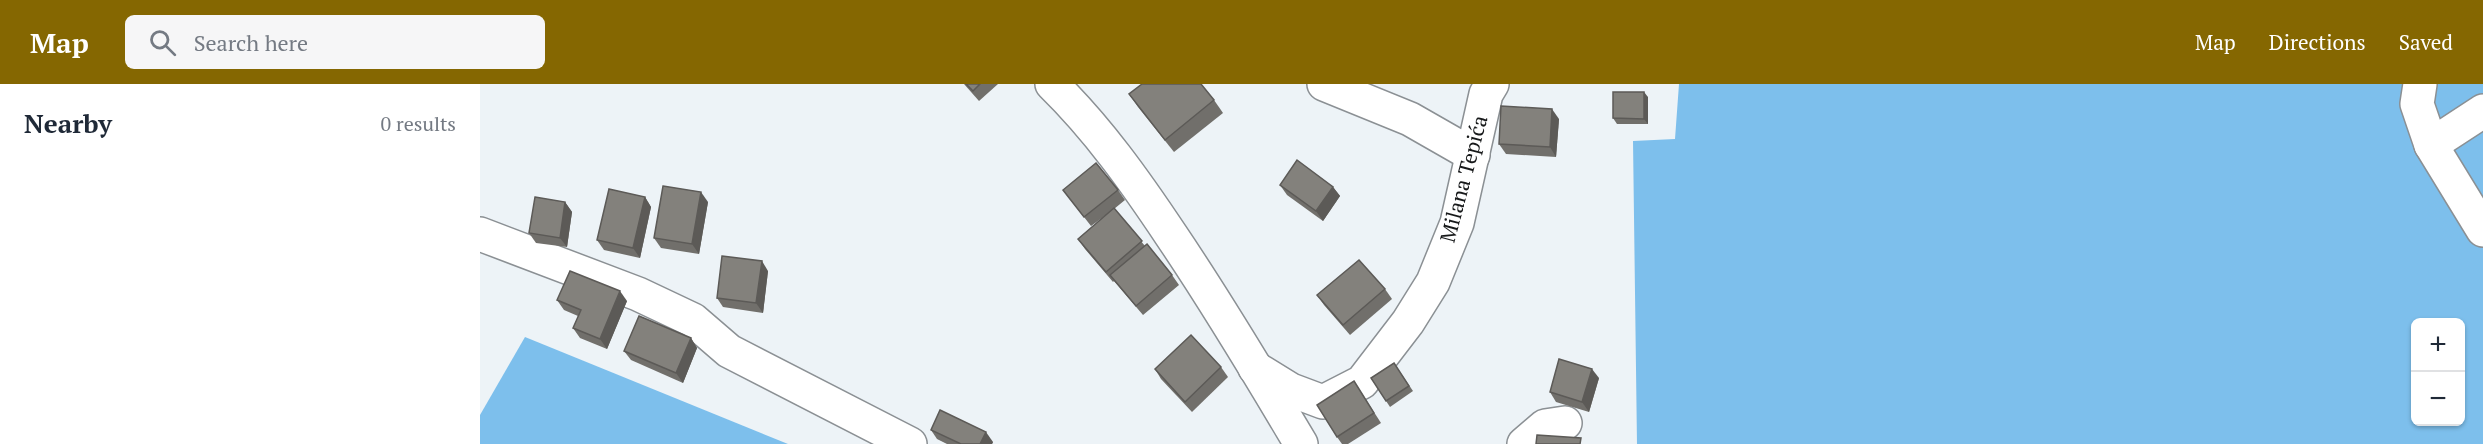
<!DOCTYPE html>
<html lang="en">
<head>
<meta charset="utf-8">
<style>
  :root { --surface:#fff; --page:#f6f6f7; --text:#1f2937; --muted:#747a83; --line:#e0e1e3; --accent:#856701 }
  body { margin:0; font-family:"PT Serif",serif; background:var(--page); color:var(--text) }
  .controls { position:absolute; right:18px; bottom:18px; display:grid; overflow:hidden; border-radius:9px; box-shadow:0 2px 4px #0004 }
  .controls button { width:54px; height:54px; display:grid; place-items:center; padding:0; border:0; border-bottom:2px solid var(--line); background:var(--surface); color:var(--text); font:30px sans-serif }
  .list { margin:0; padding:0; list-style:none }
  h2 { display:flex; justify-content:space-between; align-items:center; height:78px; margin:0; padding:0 24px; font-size:26px }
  h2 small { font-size:20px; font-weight:400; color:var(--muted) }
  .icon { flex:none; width:33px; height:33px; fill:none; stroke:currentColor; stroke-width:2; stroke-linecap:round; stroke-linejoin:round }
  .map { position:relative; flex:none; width:2003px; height:360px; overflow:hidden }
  header { display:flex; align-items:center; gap:36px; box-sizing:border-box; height:84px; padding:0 30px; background:var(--accent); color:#fff }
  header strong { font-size:28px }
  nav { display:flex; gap:33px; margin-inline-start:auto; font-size:21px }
  .search { width:420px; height:54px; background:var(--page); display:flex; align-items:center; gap:15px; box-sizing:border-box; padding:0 21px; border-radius:9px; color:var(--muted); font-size:22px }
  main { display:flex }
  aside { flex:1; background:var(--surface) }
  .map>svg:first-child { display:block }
  .forest { fill:#7dbfec; fill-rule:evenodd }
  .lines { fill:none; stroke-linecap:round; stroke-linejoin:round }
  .minor-casing { stroke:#8b9094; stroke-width:36 }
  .minor { stroke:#fff; stroke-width:33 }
  .wall { fill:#716f6b }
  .shaded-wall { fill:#5c5a57 }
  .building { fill:#83817c; stroke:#5c5a57; stroke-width:1.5 }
  .labels { text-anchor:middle; stroke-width:6; stroke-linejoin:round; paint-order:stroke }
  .street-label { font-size:21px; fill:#17191a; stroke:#fff }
</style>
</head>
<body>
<header>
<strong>Map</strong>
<div class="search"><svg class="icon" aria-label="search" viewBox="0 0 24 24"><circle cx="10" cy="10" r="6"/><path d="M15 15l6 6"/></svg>Search here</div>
<nav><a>Map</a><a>Directions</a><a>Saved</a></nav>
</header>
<main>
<aside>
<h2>Nearby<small>0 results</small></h2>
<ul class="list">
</ul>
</aside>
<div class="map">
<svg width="2003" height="360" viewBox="0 0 2003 360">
  <rect width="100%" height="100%" fill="#edf3f7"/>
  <g class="forest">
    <path d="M 1199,0 L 2003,0 L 2003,360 L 1157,360 L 1153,57 L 1195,55 ZM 1936,238 L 1980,238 L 1980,338 L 1936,338 Z"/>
    <path d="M 45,253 L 308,360 L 0,360 L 0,331 Z"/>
  </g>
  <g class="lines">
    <defs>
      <g id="minor">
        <path d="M 572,0 C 618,45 655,97 691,151 C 737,219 779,289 821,360"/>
        <path d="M 844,0 L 930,35 L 993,71"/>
        <path d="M 1940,0 L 1937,20 L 1951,61 L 2003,146"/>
        <path d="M 1951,61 L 2003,27"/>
        <path d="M 0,150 L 158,210 L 213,236 L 249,267 L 430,360"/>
        <path d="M 775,284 L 811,306 L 843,318 L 882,298 L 928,238 L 953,198 L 977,139 L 1006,10 L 1012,0"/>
        <path d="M 1044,360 L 1065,342 L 1085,339"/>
      </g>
    </defs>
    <use href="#minor" class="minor-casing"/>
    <use href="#minor" class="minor"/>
  </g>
  <g class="wall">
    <path d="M 484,0 L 518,0 L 499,17 Z"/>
    <path d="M 649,10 L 734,16 L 743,29 L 694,68 L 658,23 Z"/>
    <path d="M 1168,13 L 1168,40 L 1137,40 L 1133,34 Z"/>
    <path d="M 1079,35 L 1076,73 L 1026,70 L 1019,60 Z"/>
    <path d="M 800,101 L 853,103 L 860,112 L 843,137 L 807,111 Z"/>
    <path d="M 583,106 L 638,106 L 645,116 L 634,125 L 665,162 L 692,191 L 699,201 L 663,231 L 634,197 L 633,198 L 605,165 L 598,155 L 630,128 L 611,142 Z"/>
    <path d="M 165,113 L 171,123 L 160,174 L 124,166 L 117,156 Z"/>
    <path d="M 85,118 L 92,128 L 87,163 L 56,159 L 49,149 Z"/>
    <path d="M 228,118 L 219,170 L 181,164 L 174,154 Z"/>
    <path d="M 288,187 L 283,229 L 243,223 L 237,214 Z"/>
    <path d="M 905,205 L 912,215 L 870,251 L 844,221 L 837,211 Z"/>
    <path d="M 77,216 L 147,217 L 127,265 L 100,254 L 93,244 L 98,232 L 84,226 Z"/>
    <path d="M 211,254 L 217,264 L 203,299 L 151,276 L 144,267 Z"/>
    <path d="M 914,279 L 933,307 L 910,323 L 891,294 Z"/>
    <path d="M 741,283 L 748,293 L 712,328 L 681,295 L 675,285 Z"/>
    <path d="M 1119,294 L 1109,328 L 1076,318 L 1070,308 Z"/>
    <path d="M 874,297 L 901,339 L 868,360 L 862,360 L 857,353 Z"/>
    <path d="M 451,346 L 513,358 L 512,360 L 467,360 L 457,355 Z"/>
  </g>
  <g class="shaded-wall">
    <path d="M 1164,8 L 1168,13 L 1168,40 L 1164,35 Z"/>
    <path d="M 1072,25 L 1079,35 L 1076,73 L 1070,63 Z"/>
    <path d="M 853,103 L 860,112 L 843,137 L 836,127 Z"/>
    <path d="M 221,108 L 228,118 L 219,170 L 212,160 Z"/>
    <path d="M 165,113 L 171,123 L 160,174 L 153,164 Z"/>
    <path d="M 85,118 L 92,128 L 87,163 L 80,154 Z"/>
    <path d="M 282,177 L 288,187 L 283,229 L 276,219 Z"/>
    <path d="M 140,207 L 147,217 L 127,265 L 120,255 Z"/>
    <path d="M 211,254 L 217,264 L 203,299 L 196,289 Z"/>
    <path d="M 1112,285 L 1119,294 L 1109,328 L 1102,318 Z"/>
    <path d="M 506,348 L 513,358 L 512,360 L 500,360 Z"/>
  </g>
  <g class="building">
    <path d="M 486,0 L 500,0 L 493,7 Z"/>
    <path d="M 662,0 L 721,0 L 734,16 L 685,56 L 649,10 Z"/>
    <path d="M 1133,8 L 1164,8 L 1164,35 L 1133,34 Z"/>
    <path d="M 1021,22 L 1072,25 L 1070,63 L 1019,60 Z"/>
    <path d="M 817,76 L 853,103 L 836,127 L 800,101 Z"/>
    <path d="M 616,79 L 638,106 L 604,133 L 583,106 Z"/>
    <path d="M 183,102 L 221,108 L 212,160 L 174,154 Z"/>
    <path d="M 129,105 L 165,113 L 153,164 L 117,156 Z"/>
    <path d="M 55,113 L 85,118 L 80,154 L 49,149 Z"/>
    <path d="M 634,124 L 662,157 L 626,188 L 598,155 Z"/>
    <path d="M 667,160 L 692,191 L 656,222 L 630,191 Z"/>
    <path d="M 242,172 L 282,177 L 276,219 L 237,214 Z"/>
    <path d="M 879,176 L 905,205 L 863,241 L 837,211 Z"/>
    <path d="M 90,187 L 140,207 L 120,255 L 93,244 L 101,226 L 77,216 Z"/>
    <path d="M 159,232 L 211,254 L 196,289 L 144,267 Z"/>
    <path d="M 711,251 L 741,283 L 705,318 L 675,285 Z"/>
    <path d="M 1079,275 L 1112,285 L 1102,318 L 1070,308 Z"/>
    <path d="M 914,279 L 929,302 L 906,317 L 891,294 Z"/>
    <path d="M 874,297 L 894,329 L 857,353 L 837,321 Z"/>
    <path d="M 460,326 L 506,348 L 500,360 L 481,360 L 451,346 Z"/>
    <path d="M 1057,351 L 1101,354 L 1100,360 L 1056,360 Z"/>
  </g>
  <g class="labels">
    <g class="street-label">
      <text transform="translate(984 95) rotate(-75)" y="7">Milana Tepića</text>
    </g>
  </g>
</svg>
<div class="controls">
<button>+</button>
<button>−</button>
</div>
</div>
</main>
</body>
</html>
